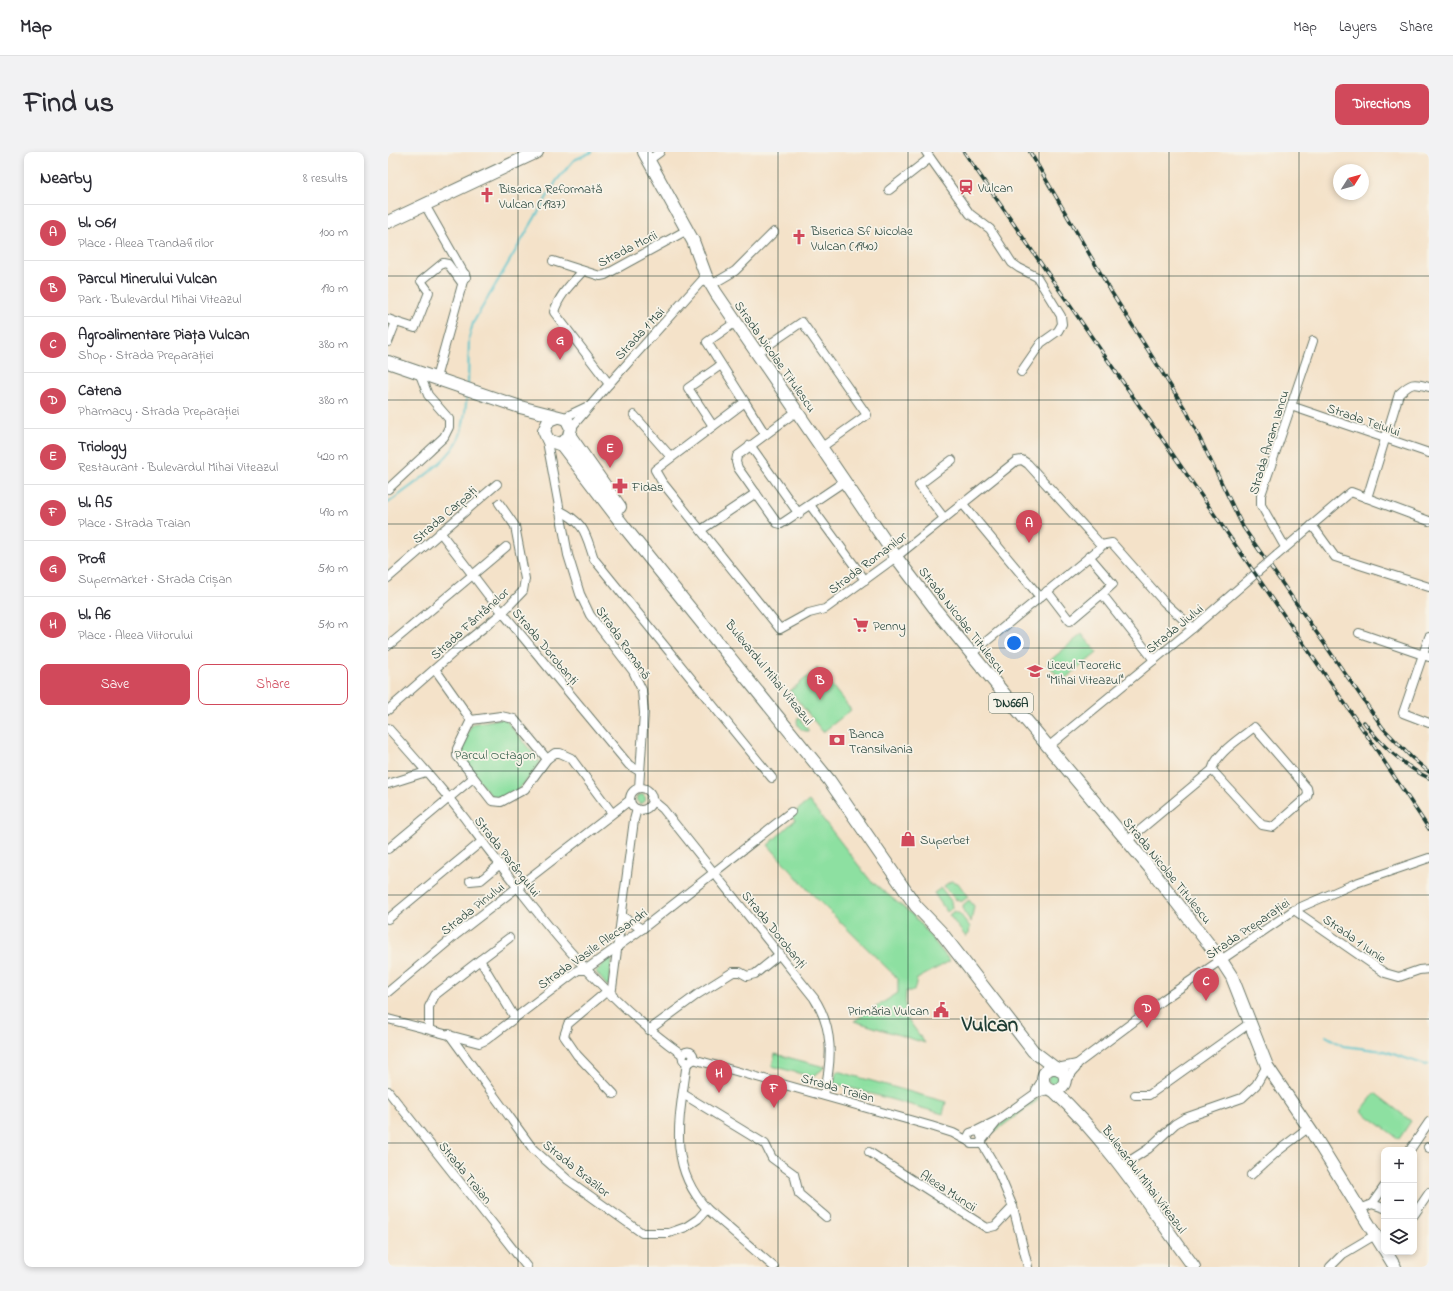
<!DOCTYPE html>
<html lang="en">
<head>
<meta charset="utf-8">
<style>
  :root { --surface:#fff; --page:#f2f2f3; --text:#2b2b33; --muted:#7c7c81; --line:#e1e1e2; --accent:#d1495b }
  body { margin:0; font-family:"Indie Flower",sans-serif; background:var(--page); color:var(--text) }
  .controls { position:absolute; right:12px; bottom:12px; display:grid; overflow:hidden; border-radius:8px; box-shadow:0 2px 6px #0003 }
  .controls button { width:36px; height:36px; display:grid; place-items:center; padding:0; border:0; border-bottom:1px solid var(--line); background:var(--surface); color:var(--text); font:20px sans-serif }
  .compass { position:absolute; left:945px; top:12px; width:36px; height:36px; border-radius:50%; background:var(--surface); box-shadow:0 2px 6px #0003; rotate:53deg }
  .you { position:absolute; left:626px; top:491px; width:14px; height:14px; margin:-10px; border:3px solid #fff; border-radius:50%; background:#1a73e8; box-shadow:0 0 0 6px #1a73e833 }
  .badge { display:grid; place-items:center; width:26px; height:26px; border-radius:50%; background:var(--accent); color:#fff; font-size:13px; font-weight:700 }
  .pin { position:absolute; translate:-50% -33px; filter:drop-shadow(0 1px 2px #0008) }
  .pin::after { content:''; position:absolute; top:21px; width:14px; height:12px; background:inherit; clip-path:polygon(0 0,100% 0,50% 100%) }
  .list { margin:0; padding:0; list-style:none }
  h2 { display:flex; justify-content:space-between; align-items:center; height:52px; margin:0; padding:0 16px; font-size:17px }
  h2 small { font-size:13px; font-weight:400; color:var(--muted) }
  .list li { display:grid; grid-template-columns:26px 1fr auto; gap:12px; align-items:center; box-sizing:border-box; height:56px; padding:0 16px; border-top:1px solid var(--line) }
  .list b { display:block; font-size:15px; white-space:nowrap }
  .list p { margin:0; font-size:13px; white-space:nowrap; color:var(--muted) }
  .list em { font-size:13px; font-style:normal; color:var(--muted) }
  .actions { display:flex; gap:8px; padding:12px 16px }
  .actions a { flex:1; padding:9px 0; border:1px solid var(--accent); border-radius:8px; text-align:center; font-size:14px; color:var(--accent) }
  .actions .main { background:var(--accent); color:#fff }
  .icon { flex:none; width:22px; height:22px; fill:none; stroke:currentColor; stroke-width:2; stroke-linecap:round; stroke-linejoin:round }
  .map { position:relative; flex:none; width:1041px; height:1115px; overflow:hidden; border-radius:8px }
  header { display:flex; align-items:center; gap:24px; box-sizing:border-box; height:56px; padding:0 20px; background:var(--surface); border-bottom:1px solid var(--line) }
  header strong { font-size:19px }
  nav { display:flex; gap:22px; margin-inline-start:auto; font-size:14px }
  .intro { display:flex; align-items:center; justify-content:space-between; box-sizing:border-box; height:96px; padding:0 24px }
  h1 { margin:0; font-size:28px }
  .button { padding:10px 18px; border-radius:8px; background:var(--accent); color:#fff; font-size:14px; font-weight:700 }
  main { display:flex; gap:24px; padding:0 24px }
  aside { flex:1; background:var(--surface); border-radius:8px; box-shadow:0 2px 6px #0003 }
  .map>svg:first-child { display:block }
  .green { fill:#8de0a1; stroke:#568e6a }
  .lines { fill:none; stroke-linecap:round; stroke-linejoin:round }
  .stream { stroke:#56c3cb; stroke-width:2 }
  .street-casing { stroke:#6a7768; stroke-width:10 }
  .primary-casing { stroke:#6a7768; stroke-width:14 }
  .street { stroke:#fff; stroke-width:8 }
  .primary { stroke:#fff; stroke-width:12 }
  .rail-casing { stroke:#1f3d34; stroke-width:3.5 }
  .rail { stroke:#f7f3e8; stroke-width:2; stroke-dasharray:6; stroke-linecap:butt }
  .street-bridge-casing { stroke:#6a7768; stroke-width:10; stroke-linecap:butt }
  .street-bridge { stroke:#fff; stroke-width:8 }
  .grid { fill:none; stroke:#1f3d34; stroke-width:1; stroke-opacity:0.55 }
  .labels { text-anchor:middle; stroke-width:3.5; stroke-linejoin:round; paint-order:stroke }
  .shield { fill:#f7f3e8; stroke:#60746a; stroke-width:1 }
  .shield-label { font-size:12px; font-weight:bold; fill:#1f3d34 }
  .poi-label { font-size:13px; fill:#1f3d34; stroke:#f7f3e8; text-anchor:start }
  .street-label { font-size:13px; fill:#1f3d34; stroke:#f7f3e8 }
  .park-label { font-size:13px; fill:#355e4a; stroke:#f7f3e8 }
  .town-label { font-size:21px; font-weight:bold; fill:#1f3d34; stroke:#f7f3e8 }
</style>
</head>
<body>
<header>
<strong>Map</strong>
<nav><a>Map</a><a>Layers</a><a>Share</a></nav>
</header>
<div class="intro"><h1>Find us</h1><a class="button">Directions</a></div>
<main>
<aside>
<h2>Nearby<small>8 results</small></h2>
<ul class="list">
<li><span class="badge">A</span><div><b>bl. O61</b><p>Place · Aleea Trandafirilor</p></div><em>100 m</em></li>
<li><span class="badge">B</span><div><b>Parcul Minerului Vulcan</b><p>Park · Bulevardul Mihai Viteazul</p></div><em>190 m</em></li>
<li><span class="badge">C</span><div><b>Agroalimentare Piața Vulcan</b><p>Shop · Strada Preparației</p></div><em>380 m</em></li>
<li><span class="badge">D</span><div><b>Catena</b><p>Pharmacy · Strada Preparației</p></div><em>380 m</em></li>
<li><span class="badge">E</span><div><b>Triology</b><p>Restaurant · Bulevardul Mihai Viteazul</p></div><em>420 m</em></li>
<li><span class="badge">F</span><div><b>bl. A5</b><p>Place · Strada Traian</p></div><em>490 m</em></li>
<li><span class="badge">G</span><div><b>Profi</b><p>Supermarket · Strada Crișan</p></div><em>510 m</em></li>
<li><span class="badge">H</span><div><b>bl. A6</b><p>Place · Aleea Viitorului</p></div><em>510 m</em></li>
</ul>
<div class="actions"><a class="main">Save</a><a>Share</a></div>
</aside>
<div class="map">
<svg width="1041" height="1115" viewBox="0 0 1041 1115">
  <rect width="100%" height="100%" fill="#f7f3e8"/>
  <filter id="ink" filterUnits="userSpaceOnUse"><feTurbulence type="fractalNoise" baseFrequency=".025" numOctaves="2"/><feDisplacementMap in="SourceGraphic" scale="8" xChannelSelector="R" yChannelSelector="G"/><feConvolveMatrix kernelMatrix="1 2 1 2 8 2 1 2 1" color-interpolation-filters="sRGB"/></filter>
  <filter id="wash" filterUnits="userSpaceOnUse"><feTurbulence type="fractalNoise" baseFrequency=".012" numOctaves="4" result="noise"/><feDisplacementMap in="SourceGraphic" scale="16" xChannelSelector="R" yChannelSelector="G"/><feGaussianBlur stdDeviation="0.9" result="paint"/><feColorMatrix in="noise" values="0 0 0 0 0 0 0 0 0 0 0 0 0 0 0 0 0 1.4 0 .05"/><feComposite in="paint" operator="in"/></filter>
  <g filter="url(#wash)">
    <rect width="100%" height="100%" fill="#f4e2c9"/>
    <g class="green">
      <path d="M 694,482 L 709,501 L 674,529 L 659,511 Z"/>
      <path d="M 430,516 L 463,558 L 435,580 L 402,539 Z"/>
      <path d="M 410,565 L 421,579 C 413,580 407,573 410,565 Z"/>
      <path d="M 116,566 L 152,610 C 141,627 128,646 106,647 L 73,608 L 71,599 L 84,572 Z"/>
      <circle cx="253" cy="647" r="4.5"/>
      <path d="M 421,649 L 482,728 L 526,764 L 562,809 L 529,827 L 526,839 L 518,839 L 517,863 L 537,891 L 466,869 L 510,841 L 510,827 L 421,739 L 380,693 L 407,668 L 403,663 Z"/>
      <path d="M 563,729 L 570,731 L 580,745 L 573,750 L 567,747 L 556,734 Z"/>
      <path d="M 553,736 L 563,749 L 564,756 L 559,760 L 546,741 Z"/>
      <path d="M 581,748 L 586,754 L 583,770 L 576,760 L 575,753 Z"/>
      <path d="M 566,759 L 572,762 L 582,775 L 581,782 L 578,785 L 561,763 Z"/>
      <path d="M 220,806 L 224,808 L 221,833 L 219,834 L 208,820 Z"/>
      <path d="M 387,902 L 437,915 L 425,925 L 384,914 Z"/>
      <path d="M 449,919 L 558,950 L 555,962 L 445,931 Z"/>
      <circle cx="666" cy="927" r="6"/>
      <path d="M 987,941 L 1023,969 L 1011,987 L 973,959 Z"/>
      <path d="M 649,946 L 650,948 L 606,980 L 604,978 Z"/>
    </g>
    <g class="lines">
      <g class="stream">
        <path d="M 80,233 L 81,186 L 85,171 L 169,28 L 186,8 L 204,0"/>
        <path d="M 0,351 C 20,336 55,313 68,292 C 75,281 78,254 79,241"/>
        <path d="M 938,884 L 955,894 L 996,899 L 1038,913 L 1041,912"/>
      </g>
    </g>
  </g>
  <g filter="url(#ink)">
    <g class="lines">
      <defs>
        <g id="street">
          <path d="M 538,0 L 582,62 L 602,77 L 624,111 L 631,116 L 649,125 L 673,164 L 674,172 L 670,179 L 653,191 L 633,220"/>
          <path d="M 261,8 L 272,0"/>
          <path d="M 501,38 L 542,6"/>
          <path d="M 37,53 L 78,125"/>
          <path d="M 165,109 L 212,124 L 217,123 L 299,78"/>
          <path d="M 195,119 C 183,132 171,143 166,160 L 221,232"/>
          <path d="M 323,133 L 347,119 L 386,80"/>
          <path d="M 0,167 L 8,170 L 0,190"/>
          <path d="M 8,170 L 27,176 L 41,140 L 33,129 L 55,111 L 60,112 L 74,131"/>
          <path d="M 348,170 L 319,190 L 357,250 L 267,318 L 274,330 L 392,477 L 421,461 L 437,457 L 508,405 L 628,309 L 634,308 L 640,312 L 713,393"/>
          <path d="M 369,201 L 414,170 L 479,263 L 434,295"/>
          <path d="M 48,226 L 77,122"/>
          <path d="M 357,250 L 377,282"/>
          <path d="M 903,254 L 1041,301"/>
          <path d="M 409,259 L 349,304 L 348,310 L 350,316 L 389,371 L 393,372 L 457,329"/>
          <path d="M 246,263 L 283,305"/>
          <path d="M 175,266 L 198,255"/>
          <path d="M 325,274 L 300,236 L 333,213"/>
          <path d="M 183,276 L 221,232 L 318,124"/>
          <path d="M 158,284 L 180,403 L 192,442 L 202,463 L 245,519 L 254,538 L 256,561 L 251,636"/>
          <path d="M 362,293 L 411,362"/>
          <path d="M 0,337 L 56,285 L 61,275 L 61,267 L 40,243 L 31,220"/>
          <path d="M 979,346 L 1011,242 C 1023,231 1025,230 1041,235"/>
          <path d="M 574,351 L 652,445"/>
          <path d="M 422,353 L 477,428"/>
          <path d="M 171,358 C 198,372 197,381 206,407 L 384,626"/>
          <path d="M 556,366 L 531,333 L 564,308"/>
          <path d="M 924,373 L 947,405 L 1041,435"/>
          <path d="M 313,378 L 368,341"/>
          <path d="M 52,380 L 100,443 L 241,613 L 251,619"/>
          <path d="M 713,393 L 724,391 L 776,450 L 805,476"/>
          <path d="M 897,395 L 873,353 L 873,343 L 925,189"/>
          <path d="M 889,403 L 963,340 L 1041,369"/>
          <path d="M 701,404 L 725,432 L 714,442 L 766,508"/>
          <path d="M 0,426 L 109,332"/>
          <path d="M 659,439 L 682,469 L 714,442"/>
          <path d="M 971,481 L 1041,505"/>
          <path d="M 1041,485 L 1015,561 L 1041,571"/>
          <path d="M 0,494 L 118,395"/>
          <path d="M 583,502 L 712,396 L 713,393"/>
          <path d="M 47,517 L 83,568"/>
          <path d="M 0,558 L 74,493 L 114,461 L 135,439 L 137,427 L 127,374 L 111,351"/>
          <path d="M 83,568 L 69,597 L 69,604 L 104,649 L 113,650 L 137,637 L 159,607 L 167,601 L 172,601 L 183,606 L 224,661"/>
          <path d="M 83,568 L 113,564 L 126,567 L 159,607"/>
          <path d="M 0,576 C 27,606 54,636 78,668 C 143,754 207,841 295,903"/>
          <path d="M 660,595 L 805,476 L 874,416"/>
          <path d="M 0,632 L 38,620"/>
          <circle cx="253" cy="647" r="11"/>
          <path d="M 263,647 L 275,657 L 426,846 C 446,877 444,908 436,943"/>
          <path d="M 739,689 L 824,618 C 829,600 852,587 866,575 L 919,636 L 920,641 L 919,645 L 885,675 L 874,673 L 824,618"/>
          <path d="M 0,697 L 85,626"/>
          <path d="M 82,729 L 93,728 L 111,713"/>
          <path d="M 906,758 L 997,821 L 1011,825 L 1031,818 L 1041,817"/>
          <path d="M 235,765 L 254,777"/>
          <path d="M 0,767 L 93,690"/>
          <path d="M 92,808 L 121,786"/>
          <path d="M 0,840 L 69,782 L 242,648"/>
          <path d="M 218,840 L 180,872 L 176,884 L 189,903 L 226,942"/>
          <path d="M 223,844 L 246,668 L 249,657"/>
          <path d="M 0,867 L 91,891 L 98,888 L 190,818 L 197,818 L 254,777 L 403,660"/>
          <path d="M 41,876 L 41,855 L 47,843 L 92,808 L 127,866"/>
          <path d="M 261,878 L 310,842 L 345,820 L 352,820 L 359,824 L 367,822 L 392,802"/>
          <path d="M 61,882 L 145,997 L 180,1028 L 254,1081 L 281,1081 L 298,1075 L 310,1067 L 319,1057"/>
          <circle cx="300" cy="905" r="5.5"/>
          <path d="M 305,907 L 543,974 L 565,981 L 580,989"/>
          <path d="M 299,910 C 292,965 278,1012 319,1057 L 386,1115"/>
          <path d="M 669,916 L 689,912"/>
          <path d="M 677,929 L 688,916 L 689,912 L 776,847 L 906,758 L 968,731 L 1041,706"/>
          <path d="M 0,939 L 139,1115"/>
          <path d="M 648,941 L 648,938 L 655,927"/>
          <path d="M 295,942 L 377,992 L 384,1006 L 406,1022 L 411,1042 L 438,1065"/>
          <path d="M 747,943 L 761,943 L 862,871"/>
          <path d="M 588,979 L 610,968 L 648,941 L 664,937"/>
          <path d="M 594,987 L 592,981 L 588,979 L 582,981 L 580,985 L 583,992 L 591,992 L 608,971"/>
          <path d="M 593,990 L 609,1017 L 625,1055 L 640,1115"/>
          <path d="M 1040,995 L 1041,996"/>
          <path d="M 1022,998 L 1041,970"/>
          <path d="M 481,1000 L 599,1076 L 607,1074 L 625,1055"/>
          <path d="M 732,1015 L 760,997 L 787,972 L 797,966 L 854,946 L 868,933 L 879,914"/>
          <path d="M 863,1023 L 890,999 L 921,975"/>
          <path d="M 984,1052 L 996,1035"/>
          <path d="M 971,1057 L 984,1052 L 996,1056"/>
          <path d="M 1026,1063 L 1041,1041"/>
          <path d="M 942,1115 L 955,1102 L 987,1083"/>
        </g>
        <g id="primary">
          <path d="M 256,0 L 305,89 L 318,124 L 328,141 L 508,405 L 551,462 L 622,549 L 762,716 L 833,808 L 844,825 L 879,914 L 925,982 L 996,1097"/>
          <path d="M 0,70 L 149,0"/>
          <path d="M 0,210 L 132,255 L 175,266 L 179,268 L 183,276 L 180,287 L 171,292 L 160,288 L 156,279 L 161,268 L 169,265"/>
          <path d="M 182,284 L 232,355"/>
          <path d="M 173,292 L 238,377 L 441,628 L 528,754 L 553,780 L 645,899 L 667,916"/>
          <circle cx="666" cy="927" r="11"/>
          <path d="M 665,938 C 720,989 762,1055 806,1115"/>
          <path d="M 998,1100 L 1007,1115"/>
        </g>
      </defs>
      <use href="#street" class="street-casing"/>
      <use href="#primary" class="primary-casing"/>
      <use href="#street" class="street"/>
      <use href="#primary" class="primary"/>
      <defs>
        <g id="rail">
          <path d="M 576,0 L 980,585 L 1041,677"/>
          <path d="M 642,0 L 724,141 L 799,260 L 855,375 L 995,576 L 1023,605 L 1041,620"/>
          <path d="M 976,570 C 990,590 1018,616 1041,626"/>
        </g>
      </defs>
      <use href="#rail" class="rail-casing"/>
      <use href="#rail" class="rail"/>
      <defs>
        <path id="street-bridge" d="M 874,416 L 889,403"/>
      </defs>
      <use href="#street-bridge" class="street-bridge-casing"/>
      <use href="#street-bridge" class="street-bridge"/>
    </g>
  </g>
  <path class="grid" d="M 130,0 L 130,1115M 260,0 L 260,1115M 390,0 L 390,1115M 520,0 L 520,1115M 651,0 L 651,1115M 781,0 L 781,1115M 911,0 L 911,1115M 0,124 L 1041,124M 0,248 L 1041,248M 0,372 L 1041,372M 0,496 L 1041,496M 0,619 L 1041,619M 0,743 L 1041,743M 0,867 L 1041,867M 0,991 L 1041,991"/>
  <defs>
    <symbol id="station-bare" viewBox="-9 -9 18 18"><path d="M-3-6H3Q5-6 5-4V2Q5 4 3 4L4.5 6H3L1.5 4h-3L-3 6H-4.5L-3 4Q-5 4-5 2V-4Q-5-6-3-6ZM-3.5-4v3h7v-3ZM-3.5 1v1.5H-2V1ZM2 1v1.5H3.5V1Z" fill="#d1495b" stroke="#f7f3e8" stroke-width="2.5" paint-order="stroke"/></symbol>
    <symbol id="church-bare" viewBox="-9 -9 18 18"><path d="M-1.2-6h2.4v3.5h3.3v2.4h-3.3V6h-2.4V-.1h-3.3v-2.4h3.3Z" fill="#d1495b" stroke="#f7f3e8" stroke-width="2.5" paint-order="stroke"/></symbol>
    <symbol id="pharmacy-bare" viewBox="-9 -9 18 18"><path d="M-2-6h4v4h4v4h-4v4h-4v-4h-4v-4h4Z" fill="#d1495b" stroke="#f7f3e8" stroke-width="2.5" paint-order="stroke"/></symbol>
    <symbol id="supermarket-bare" viewBox="-9 -9 18 18"><path d="M-6-5.5h2.5l.6 2H6L4.5 2H-2.5L-4.4-4H-6ZM-1.5 3.2a1.3 1.3 0 1 0 .1 0ZM3 3.2a1.3 1.3 0 1 0 .1 0Z" fill="#d1495b" stroke="#f7f3e8" stroke-width="2.5" paint-order="stroke"/></symbol>
    <symbol id="school-bare" viewBox="-9 -9 18 18"><path d="M0-5L7-2L0 1L-7-2ZM-4 1L0 2.5L4 1V4Q0 6-4 4Z" fill="#d1495b" stroke="#f7f3e8" stroke-width="2.5" paint-order="stroke"/></symbol>
    <symbol id="bank-bare" viewBox="-9 -9 18 18"><path d="M-6-4H6V4H-6ZM0-2.3a2.3 2.3 0 1 0 0 4.6a2.3 2.3 0 1 0 0-4.6Z" fill="#d1495b" stroke="#f7f3e8" stroke-width="2.5" paint-order="stroke"/></symbol>
    <symbol id="shop-bare" viewBox="-9 -9 18 18"><path d="M-5-2.5h2.3a2.7 3.5 0 0 1 5.4 0H5L5.5 6h-11ZM-1.5-2.5h3a1.5 2.3 0 0 0-3 0Z" fill="#d1495b" stroke="#f7f3e8" stroke-width="2.5" paint-order="stroke"/></symbol>
    <symbol id="civic-bare" viewBox="-9 -9 18 18"><path d="M-.6-6.5H3V-4.5H.6V-3L4-1V1h2V6H-6V1h2V-1L-.6-3ZM-1.2 2.5V6h2.4V2.5Z" fill="#d1495b" stroke="#f7f3e8" stroke-width="2.5" paint-order="stroke"/></symbol>
  </defs>
  <g fill-rule="evenodd">
    <use href="#station-bare" x="567" y="24" width="22" height="22"/>
    <use href="#church-bare" x="88" y="32" width="22" height="22"/>
    <use href="#church-bare" x="400" y="74" width="22" height="22"/>
    <use href="#pharmacy-bare" x="221" y="323" width="22" height="22"/>
    <use href="#supermarket-bare" x="462" y="462" width="22" height="22"/>
    <use href="#school-bare" x="636" y="508" width="22" height="22"/>
    <use href="#bank-bare" x="438" y="577" width="22" height="22"/>
    <use href="#shop-bare" x="509" y="676" width="22" height="22"/>
    <use href="#civic-bare" x="542" y="847" width="22" height="22"/>
  </g>
  <g class="labels">
    <rect class="shield" x="601" y="541" width="44" height="20" rx="3"/>
    <g class="shield-label">
      <text x="623" y="555">DN66A</text>
    </g>
    <g class="poi-label">
      <text x="590" y="40">Vulcan</text>
      <text x="111" y="41">Biserica Reformată<tspan x="111" dy="15">Vulcan (1937)</tspan></text>
      <text x="423" y="83">Biserica Sf Nicolae<tspan x="423" dy="15">Vulcan (1940)</tspan></text>
      <text x="244" y="339">Fidas</text>
      <text x="485" y="478">Penny</text>
      <text x="659" y="517">Liceul Teoretic<tspan x="659" dy="15">"Mihai Viteazul"</tspan></text>
      <text x="461" y="586">Banca<tspan x="461" dy="15">Transilvania</tspan></text>
      <text x="532" y="692">Superbet</text>
      <text x="541" y="863" text-anchor="end">Primăria Vulcan</text>
    </g>
    <g class="street-label">
      <text transform="translate(239 96) rotate(-27)" y="5">Strada Morii</text>
      <text transform="translate(251 181) rotate(-47)" y="5">Strada 1 Mai</text>
      <text transform="translate(388 204) rotate(55)" y="5">Strada Nicolae Titulescu</text>
      <text transform="translate(976 267) rotate(19)" y="5">Strada Teiului</text>
      <text transform="translate(880 290) rotate(-73)" y="5">Strada Avram Iancu</text>
      <text transform="translate(56 362) rotate(-41)" y="5">Strada Carpați</text>
      <text transform="translate(479 410) rotate(-37)" y="5">Strada Romanilor</text>
      <text transform="translate(575 468) rotate(52)" y="5">Strada Nicolae Titulescu</text>
      <text transform="translate(81 471) rotate(-42)" y="5">Strada Fântânelor</text>
      <text transform="translate(786 476) rotate(-39)" y="5">Strada Jiului</text>
      <text transform="translate(236 490) rotate(55)" y="5">Strada Romană</text>
      <text transform="translate(158 494) rotate(50)" y="5">Strada Dorobanți</text>
      <text transform="translate(382 520) rotate(51)" y="5">Bulevardul Mihai Viteazul</text>
      <text transform="translate(120 704) rotate(52)" y="5">Strada Parângului</text>
      <text transform="translate(780 718) rotate(51)" y="5">Strada Nicolae Titulescu</text>
      <text transform="translate(84 756) rotate(-38)" y="5">Strada Pinului</text>
      <text transform="translate(859 776) rotate(-34)" y="5">Strada Preparației</text>
      <text transform="translate(387 777) rotate(51)" y="5">Strada Dorobanți</text>
      <text transform="translate(967 786) rotate(35)" y="5">Strada 1 Iunie</text>
      <text transform="translate(204 796) rotate(-35)" y="5">Strada Vasile Alecsandri</text>
      <text transform="translate(450 935) rotate(16)" y="5">Strada Traian</text>
      <text transform="translate(189 1016) rotate(39)" y="5">Strada Brazilor</text>
      <text transform="translate(78 1020) rotate(51)" y="5">Strada Traian</text>
      <text transform="translate(757 1027) rotate(53)" y="5">Bulevardul Mihai Viteazul</text>
      <text transform="translate(561 1038) rotate(33)" y="5">Aleea Muncii</text>
    </g>
    <g class="park-label">
      <text x="107" y="607">Parcul Octagon</text>
    </g>
    <g class="town-label">
      <text x="602" y="879">Vulcan</text>
    </g>
  </g>
</svg>
<div class="controls">
<button>+</button>
<button>−</button>
<button><svg class="icon" aria-label="layers" viewBox="0 0 24 24"><path d="M12 4l9 5-9 5-9-5zM3 14l9 5 9-5"/></svg></button>
</div>
<svg class="compass" viewBox="-18 -18 36 36"><path d="M0-13l5 13h-10z" fill="#e53935"/><path d="M0 13l5-13h-10z" fill="#7c7c81"/></svg>
<div class="you"></div>
<div class="pin badge" style="left:641px;top:391px">A</div>
<div class="pin badge" style="left:432px;top:548px">B</div>
<div class="pin badge" style="left:818px;top:849px">C</div>
<div class="pin badge" style="left:759px;top:876px">D</div>
<div class="pin badge" style="left:222px;top:316px">E</div>
<div class="pin badge" style="left:386px;top:956px">F</div>
<div class="pin badge" style="left:172px;top:208px">G</div>
<div class="pin badge" style="left:331px;top:941px">H</div>
</div>
</main>
</body>
</html>
